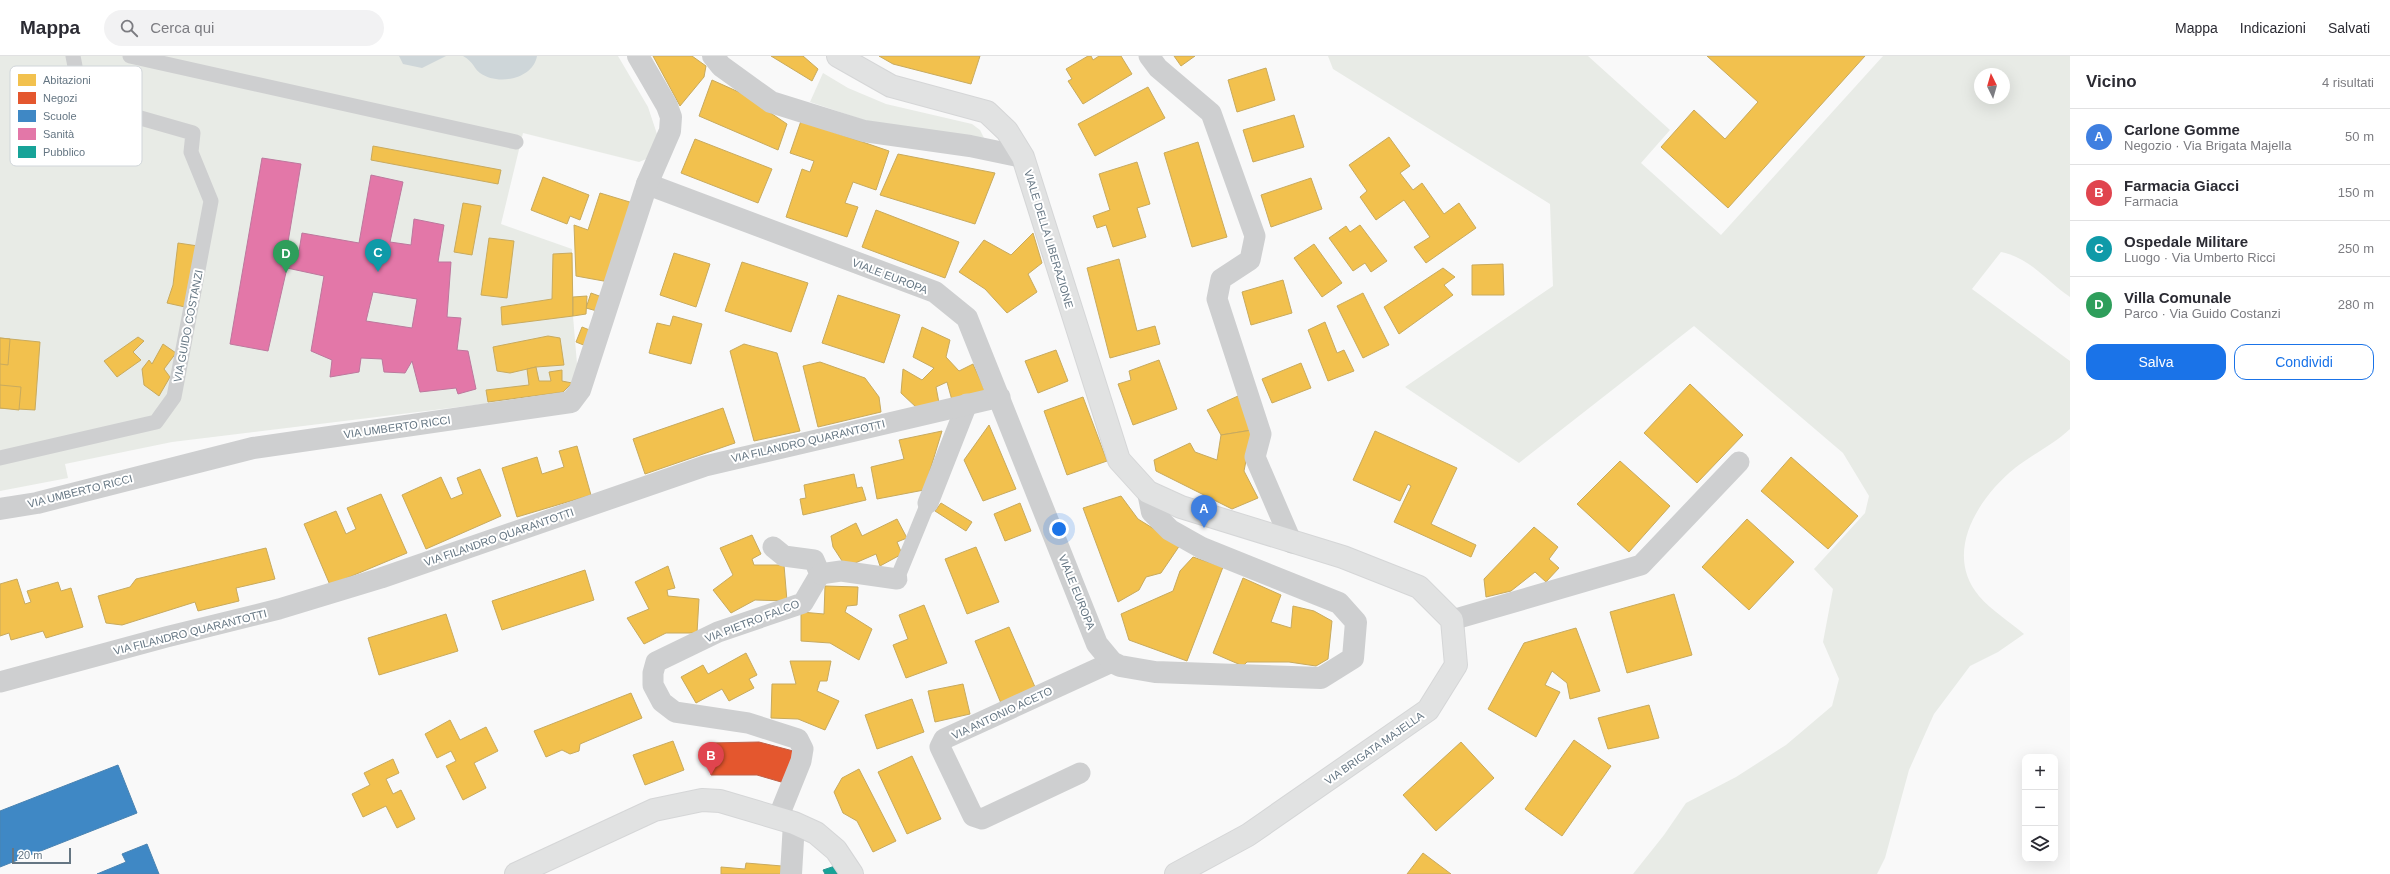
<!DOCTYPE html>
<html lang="it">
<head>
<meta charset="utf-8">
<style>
  :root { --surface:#fff; --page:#f2f2f3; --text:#2b2b33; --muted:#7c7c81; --line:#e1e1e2; --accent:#1a73e8 }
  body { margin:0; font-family:Helvetica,sans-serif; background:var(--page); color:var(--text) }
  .controls { position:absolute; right:12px; bottom:12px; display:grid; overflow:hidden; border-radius:8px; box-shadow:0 4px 16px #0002 }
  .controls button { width:36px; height:36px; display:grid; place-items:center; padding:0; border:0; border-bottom:1px solid var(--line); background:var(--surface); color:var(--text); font:20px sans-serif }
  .compass { position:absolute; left:1974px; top:12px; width:36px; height:36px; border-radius:50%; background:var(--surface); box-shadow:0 4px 16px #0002; rotate:355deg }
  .scale { position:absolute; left:12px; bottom:10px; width:59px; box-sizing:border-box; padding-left:4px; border:2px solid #657683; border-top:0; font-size:11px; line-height:14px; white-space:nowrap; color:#657683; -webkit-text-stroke:3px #fff; paint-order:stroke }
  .you { position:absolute; left:1059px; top:473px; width:14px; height:14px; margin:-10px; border:3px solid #fff; border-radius:50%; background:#1a73e8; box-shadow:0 0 0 6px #1a73e833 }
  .badge { display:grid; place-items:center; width:26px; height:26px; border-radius:50%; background:var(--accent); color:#fff; font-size:13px; font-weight:700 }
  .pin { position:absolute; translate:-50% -33px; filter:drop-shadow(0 1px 2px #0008) }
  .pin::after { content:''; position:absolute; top:21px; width:14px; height:12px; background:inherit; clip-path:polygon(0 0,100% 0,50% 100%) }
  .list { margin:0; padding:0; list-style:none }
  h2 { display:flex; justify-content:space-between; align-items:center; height:52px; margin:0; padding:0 16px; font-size:17px }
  h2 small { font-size:13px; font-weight:400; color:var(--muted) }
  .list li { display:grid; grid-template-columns:26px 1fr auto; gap:12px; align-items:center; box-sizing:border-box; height:56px; padding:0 16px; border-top:1px solid var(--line) }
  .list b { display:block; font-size:15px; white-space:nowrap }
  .list p { margin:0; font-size:13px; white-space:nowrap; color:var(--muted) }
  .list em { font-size:13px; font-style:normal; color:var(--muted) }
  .actions { display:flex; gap:8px; padding:12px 16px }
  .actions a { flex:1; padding:9px 0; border:1px solid var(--accent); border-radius:12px; text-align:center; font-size:14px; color:var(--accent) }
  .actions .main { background:var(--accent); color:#fff }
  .icon { flex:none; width:22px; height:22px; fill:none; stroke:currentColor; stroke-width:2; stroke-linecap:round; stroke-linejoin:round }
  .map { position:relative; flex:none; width:2070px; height:818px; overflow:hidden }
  header { display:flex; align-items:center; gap:24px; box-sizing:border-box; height:56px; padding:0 20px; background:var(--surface); border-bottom:1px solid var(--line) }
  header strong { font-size:19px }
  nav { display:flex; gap:22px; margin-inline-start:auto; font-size:14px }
  .search { width:280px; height:36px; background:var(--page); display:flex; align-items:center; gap:10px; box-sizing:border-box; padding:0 14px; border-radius:22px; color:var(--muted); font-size:15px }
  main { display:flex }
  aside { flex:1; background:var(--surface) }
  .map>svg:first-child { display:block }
  .green { fill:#e8ebe6; fill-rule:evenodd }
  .water { fill:#ced6d9 }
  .homes { fill:#f2c14e; stroke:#c8aa5e }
  .shops { fill:#e4572e; stroke:#be6048 }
  .schools { fill:#3f88c5; stroke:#4a83b1 }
  .health { fill:#e377a8; stroke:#bd779d; fill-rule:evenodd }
  .public { fill:#17a398; stroke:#2e9692 }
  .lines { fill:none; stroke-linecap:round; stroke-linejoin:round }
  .secondary-casing { stroke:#d5d6d7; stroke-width:24 }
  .pedestrian { stroke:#cecfd0; stroke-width:15 }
  .minor { stroke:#cecfd0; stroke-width:21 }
  .tertiary { stroke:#cecfd0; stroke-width:22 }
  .secondary { stroke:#e1e2e2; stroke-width:22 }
  .labels { text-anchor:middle; stroke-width:4; stroke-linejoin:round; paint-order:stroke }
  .street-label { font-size:11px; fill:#657683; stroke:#fff }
  .key { fill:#fff; stroke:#d1d6da; stroke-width:1 }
  .key-label { font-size:11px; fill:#657683 }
</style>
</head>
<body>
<header>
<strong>Mappa</strong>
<div class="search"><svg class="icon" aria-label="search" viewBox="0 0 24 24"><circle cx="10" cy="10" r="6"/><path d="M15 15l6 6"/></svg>Cerca qui</div>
<nav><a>Mappa</a><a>Indicazioni</a><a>Salvati</a></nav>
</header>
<main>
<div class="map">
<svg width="2070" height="818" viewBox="0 0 2070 818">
  <rect width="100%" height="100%" fill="#f9f9f9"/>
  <g class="green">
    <path d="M 0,0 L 618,0 L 648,51 L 658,81 L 651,101 L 639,106 L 523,77 L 501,168 L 572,193 L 573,260 L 578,320 L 565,338 L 172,386 L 65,408 L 68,422 L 0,435 Z"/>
    <path d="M 1328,0 L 1588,0 L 1670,74 L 1641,107 L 1721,179 L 1883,0 L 2070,0 L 2070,241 C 2046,225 2031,202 2001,196 L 1972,233 L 2070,305 L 2070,373 C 2054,388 2033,398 2015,412 C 1978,442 1943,497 1979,540 C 1991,554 2010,566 2024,578 L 1998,596 L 1970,610 L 1934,658 L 1909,714 L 1885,802 L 1877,818 L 1633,818 L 1664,779 L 1686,747 L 1736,721 L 1786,689 L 1832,650 L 1839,623 L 1823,586 L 1833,533 L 1814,513 L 1865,457 L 1869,440 L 1843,397 L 1694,270 L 1519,407 L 1405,331 L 1553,230 L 1550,148 L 1333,13 ZM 1980,18 L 2004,18 L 2004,42 L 1980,42 Z"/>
    <path d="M 823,17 L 848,32 L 886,48 L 972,68 L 980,74 L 984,82 L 867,65 L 810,46 Z"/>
  </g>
  <g class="water">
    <path d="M 399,0 L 446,0 L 422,12 L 403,8 Z"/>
    <path d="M 463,0 L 537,0 C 533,23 498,30 480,17 C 474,13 474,6 463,0 Z"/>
  </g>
  <g class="homes">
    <path d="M 653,0 L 692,0 L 706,10 L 704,21 L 680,50 Z"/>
    <path d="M 771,0 L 803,0 L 818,13 L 812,25 Z"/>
    <path d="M 879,0 L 980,0 L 971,28 L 893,8 Z"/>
    <path d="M 1088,0 L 1091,0 L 1093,4 L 1099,0 L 1121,0 L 1132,18 L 1083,48 L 1068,25 L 1072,23 L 1066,13 Z"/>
    <path d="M 1174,0 L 1195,0 L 1181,10 Z"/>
    <path d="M 1707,0 L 1865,0 L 1728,152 L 1661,91 L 1694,54 L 1725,83 L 1758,46 Z"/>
    <path d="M 1266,12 L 1275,44 L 1237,56 L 1228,24 Z"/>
    <path d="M 712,24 L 741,37 L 787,68 L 778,94 L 699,60 Z"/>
    <path d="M 1148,31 L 1165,62 L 1095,100 L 1078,68 Z"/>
    <path d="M 1294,59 L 1304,91 L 1253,106 L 1243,74 Z"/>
    <path d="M 801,65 L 889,95 L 876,134 L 853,126 L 845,147 L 858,151 L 847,181 L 786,161 L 802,113 L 810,116 L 814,105 L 790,97 Z"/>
    <path d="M 1389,81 L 1410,110 L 1400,117 L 1413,134 L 1422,127 L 1444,158 L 1459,147 L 1476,172 L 1426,207 L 1414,191 L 1430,181 L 1404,144 L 1376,164 L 1360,141 L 1367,135 L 1349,109 Z"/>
    <path d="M 695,83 L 772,113 L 758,147 L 681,117 Z"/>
    <path d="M 1198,86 L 1227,181 L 1192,191 L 1164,97 Z"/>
    <path d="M 373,90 L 501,114 L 498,128 L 371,104 Z"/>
    <path d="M 898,98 L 995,117 L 975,168 L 880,139 Z"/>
    <path d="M 1137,106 L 1150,148 L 1137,152 L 1146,181 L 1113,191 L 1106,169 L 1097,172 L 1093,160 L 1110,154 L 1099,118 Z"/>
    <path d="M 543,121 L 589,139 L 580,164 L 570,160 L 567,168 L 531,154 Z"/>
    <path d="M 1311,122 L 1322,153 L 1271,171 L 1261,139 Z"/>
    <path d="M 600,137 L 633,147 L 609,226 L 576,220 L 574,169 L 588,174 Z"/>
    <path d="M 463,147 L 481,150 L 472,199 L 454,196 Z"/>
    <path d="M 876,154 L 959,186 L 945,222 L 862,191 Z"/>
    <path d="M 1360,169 L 1387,205 L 1371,216 L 1365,207 L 1353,215 L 1329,182 L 1346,170 L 1350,176 Z"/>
    <path d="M 1033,177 L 1042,207 L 1028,218 L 1037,236 L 1007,257 L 985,233 L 959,216 L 984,184 L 1011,199 Z"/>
    <path d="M 489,182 L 514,185 L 507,242 L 481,239 Z"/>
    <path d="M 178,187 L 198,190 L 185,251 L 167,247 L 173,229 Z"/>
    <path d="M 1314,188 L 1342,227 L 1322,241 L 1294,202 Z"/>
    <path d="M 572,197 L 573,260 L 502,269 L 501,251 L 552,243 L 553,198 Z"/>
    <path d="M 674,197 L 710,208 L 696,251 L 660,239 Z"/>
    <path d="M 1119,203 L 1137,275 L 1155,270 L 1160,288 L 1110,302 L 1087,212 Z"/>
    <path d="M 742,206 L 808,227 L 791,276 L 725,255 Z"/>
    <path d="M 1503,208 L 1504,239 L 1472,239 L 1472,209 Z"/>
    <path d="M 1443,212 L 1455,221 L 1444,229 L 1453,239 L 1399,278 L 1384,251 Z"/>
    <path d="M 1283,224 L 1292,257 L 1251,269 L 1242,236 Z"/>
    <path d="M 591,237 L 602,241 L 597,255 L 586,252 Z"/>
    <path d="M 1363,237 L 1389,289 L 1363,302 L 1337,250 Z"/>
    <path d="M 838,239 L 900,259 L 884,307 L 822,287 Z"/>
    <path d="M 587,240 L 586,258 L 573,260 L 573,241 Z"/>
    <path d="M 673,260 L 702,268 L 691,308 L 649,297 L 657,267 L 670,270 Z"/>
    <path d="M 1325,266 L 1337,297 L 1344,294 L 1354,315 L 1328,325 L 1308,274 Z"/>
    <path d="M 582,271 L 592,275 L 586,290 L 576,286 Z"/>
    <path d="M 922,271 L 950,284 L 946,301 L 959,315 L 973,308 L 987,339 L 953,348 L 947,326 L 936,331 L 939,347 L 917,352 L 901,337 L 903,313 L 922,324 L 934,312 L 913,301 Z"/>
    <path d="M 548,280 L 560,282 L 564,309 L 536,311 L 510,317 L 497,315 L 493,291 Z"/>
    <path d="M 138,281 L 144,285 L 133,296 L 141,304 L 117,321 L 104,305 Z"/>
    <path d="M 0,282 L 40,286 L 35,354 L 0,352 Z"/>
    <path d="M 0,282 L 10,283 L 8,309 L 0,308 Z"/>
    <path d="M 163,288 L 176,297 L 164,313 L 170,321 L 159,340 L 144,329 L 142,313 L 149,304 L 152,308 Z"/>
    <path d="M 744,288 L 777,297 L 800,375 L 754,385 L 730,295 Z"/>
    <path d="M 1056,294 L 1068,325 L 1038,337 L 1025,305 Z"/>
    <path d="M 1159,304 L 1177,353 L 1133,369 L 1118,328 L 1131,324 L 1129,315 Z"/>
    <path d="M 820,306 L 865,322 L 879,341 L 881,356 L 818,371 L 803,310 Z"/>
    <path d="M 1301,307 L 1311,332 L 1272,347 L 1262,323 Z"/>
    <path d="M 536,311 L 539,325 L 551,325 L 549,316 L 562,314 L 562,325 L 572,327 L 563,336 L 488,346 L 486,334 L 529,329 L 527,313 Z"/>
    <path d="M 1690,328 L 1743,379 L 1697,427 L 1644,377 Z"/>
    <path d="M 0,329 L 21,331 L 19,354 L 0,352 Z"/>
    <path d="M 1238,340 L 1252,374 L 1221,379 L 1207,354 Z"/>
    <path d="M 1083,341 L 1107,405 L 1067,419 L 1044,355 Z"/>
    <path d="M 723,352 L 735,387 L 645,418 L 633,383 Z"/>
    <path d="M 989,369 L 1016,433 L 983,445 L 964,404 Z"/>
    <path d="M 1252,374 L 1244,415 L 1258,442 L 1232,453 L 1156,415 L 1154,404 L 1190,387 L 1195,396 L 1217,404 L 1221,379 Z"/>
    <path d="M 942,375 L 924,434 L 877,443 L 871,411 L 904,403 L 899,384 Z"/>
    <path d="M 1375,375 L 1457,412 L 1431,468 L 1476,489 L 1471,501 L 1394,466 L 1411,430 L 1408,428 L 1400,445 L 1353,424 Z"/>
    <path d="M 577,390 L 591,439 L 517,461 L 502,412 L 537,401 L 542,418 L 564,411 L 559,395 Z"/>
    <path d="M 1791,401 L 1858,460 L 1828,493 L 1761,435 Z"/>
    <path d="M 1620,405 L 1670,450 L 1629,496 L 1577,448 Z"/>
    <path d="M 480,413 L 501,460 L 426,493 L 402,439 L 441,421 L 451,443 L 463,438 L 457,422 Z"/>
    <path d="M 854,418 L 857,432 L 862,431 L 866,444 L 803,459 L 800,443 L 806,442 L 804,429 Z"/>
    <path d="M 381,438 L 407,497 L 330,529 L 304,468 L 336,455 L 346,478 L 356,473 L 347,452 Z"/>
    <path d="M 1121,440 L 1138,463 L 1180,489 L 1161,517 L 1146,521 L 1139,534 L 1118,546 L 1083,452 Z"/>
    <path d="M 941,447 L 972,466 L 966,475 L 935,455 Z"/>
    <path d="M 1020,447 L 1031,475 L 1005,485 L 994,458 Z"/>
    <path d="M 897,463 L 907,482 L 897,486 L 902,498 L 880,510 L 876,498 L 846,511 L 833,491 L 831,480 L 856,467 L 862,480 Z"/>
    <path d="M 1747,463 L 1794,506 L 1749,554 L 1702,511 Z"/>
    <path d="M 1534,471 L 1558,491 L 1549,503 L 1559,512 L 1546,526 L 1535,516 L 1511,535 L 1486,541 L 1484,523 Z"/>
    <path d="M 752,479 L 761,498 L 752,503 L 754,509 L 784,509 L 787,545 L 755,544 L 731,557 L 713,534 L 733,519 L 720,492 Z"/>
    <path d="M 976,491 L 999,546 L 967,558 L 945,503 Z"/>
    <path d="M 266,492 L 275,523 L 236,532 L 239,545 L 198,555 L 195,546 L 122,569 L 106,567 L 98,540 L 130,531 L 136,523 Z"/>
    <path d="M 1193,501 L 1223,511 L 1187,605 L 1129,584 L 1121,558 L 1173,535 L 1180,515 Z"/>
    <path d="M 668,510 L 675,532 L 667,534 L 668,540 L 699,543 L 697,577 L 666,577 L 644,588 L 627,562 L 649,553 L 635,526 Z"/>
    <path d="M 585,514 L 594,544 L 502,574 L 492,545 Z"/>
    <path d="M 1243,522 L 1281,539 L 1271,566 L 1291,572 L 1293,550 L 1314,555 L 1332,565 L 1328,603 L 1316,610 L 1289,606 L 1247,606 L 1243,610 L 1213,597 Z"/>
    <path d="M 17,523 L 25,548 L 31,546 L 27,535 L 58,526 L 61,535 L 71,532 L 83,571 L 46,582 L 43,575 L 11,584 L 9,577 L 0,580 L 0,528 Z"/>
    <path d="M 825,530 L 858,531 L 857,549 L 847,550 L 845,556 L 872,573 L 859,604 L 830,587 L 801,585 L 801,556 L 824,558 Z"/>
    <path d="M 1674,538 L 1692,599 L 1627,617 L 1610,556 Z"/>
    <path d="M 924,549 L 947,607 L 906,622 L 893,589 L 908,583 L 899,559 Z"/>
    <path d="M 446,558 L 458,595 L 379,619 L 368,582 Z"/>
    <path d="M 1009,571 L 1038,638 L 1003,652 L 975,585 Z"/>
    <path d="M 1576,572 L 1600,635 L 1570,643 L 1567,627 L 1552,615 L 1545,629 L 1560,636 L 1536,681 L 1488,653 L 1524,587 Z"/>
    <path d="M 746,597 L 757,619 L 749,623 L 754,632 L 729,645 L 722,633 L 696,647 L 681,621 L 703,609 L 708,618 Z"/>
    <path d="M 790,605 L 831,605 L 827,625 L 820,625 L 817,635 L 839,645 L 825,674 L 798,663 L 771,662 L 772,628 L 796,628 Z"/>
    <path d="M 963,628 L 970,658 L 935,666 L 928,635 Z"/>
    <path d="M 631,637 L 642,662 L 580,688 L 579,695 L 570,698 L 562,694 L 546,701 L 534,675 Z"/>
    <path d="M 912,643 L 924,676 L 877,693 L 865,659 Z"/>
    <path d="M 1649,649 L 1659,682 L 1608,693 L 1598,662 Z"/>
    <path d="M 450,664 L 460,684 L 486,671 L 498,695 L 474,707 L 486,732 L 463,744 L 446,710 L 456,705 L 451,695 L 437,702 L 425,678 Z"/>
    <path d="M 1574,684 L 1611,710 L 1562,780 L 1525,753 Z"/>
    <path d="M 673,685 L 684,714 L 645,729 L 633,699 Z"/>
    <path d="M 1461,686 L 1494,722 L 1436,775 L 1403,739 Z"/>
    <path d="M 912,700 L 941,763 L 907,778 L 878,716 Z"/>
    <path d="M 393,703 L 399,717 L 386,723 L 393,738 L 401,734 L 415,763 L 397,772 L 386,750 L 363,761 L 352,738 L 370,729 L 364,717 Z"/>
    <path d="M 859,713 L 896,785 L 873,796 L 857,765 L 843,757 L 834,736 L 842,722 Z"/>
    <path d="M 1423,797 L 1451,818 L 1407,818 Z"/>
    <path d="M 746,807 L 782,810 L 781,818 L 721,818 L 721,811 L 745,813 Z"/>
  </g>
  <path class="shops" d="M 759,686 L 797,696 L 788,728 L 757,719 L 711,719 L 709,687 Z"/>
  <g class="schools">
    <path d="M 118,709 L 137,757 L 0,811 L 0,755 Z"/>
    <path d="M 147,788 L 159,818 L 97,818 L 126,806 L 122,798 Z"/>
  </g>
  <path class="health" d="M 262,102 L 301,108 L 287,192 L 299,195 L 302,177 L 359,187 L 371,119 L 403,126 L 390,186 L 411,189 L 414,163 L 444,169 L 438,206 L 451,206 L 447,261 L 461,262 L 457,294 L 468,295 L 476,333 L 458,338 L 456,332 L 420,336 L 412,305 L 405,317 L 384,316 L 382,303 L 361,302 L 359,316 L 330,321 L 332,304 L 311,295 L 324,220 L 287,212 L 268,295 L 230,288 ZM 373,236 L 417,243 L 412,272 L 366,265 Z"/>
  <path class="public" d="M 841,808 L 845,818 L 825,818 L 823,814 Z"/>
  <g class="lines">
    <defs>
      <g id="secondary">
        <path d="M 838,0 L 891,30 L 987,56 L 1007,75 L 1023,101 L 1119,404 L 1148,436 L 1181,451 L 1343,501 L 1419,531 L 1452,564 L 1456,609 L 1428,654 L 1248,779 L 1176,818"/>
        <path d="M 516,818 L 654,754 L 702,744 L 720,745 L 794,767 L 816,777 L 836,794 L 852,818"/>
      </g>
    </defs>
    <use href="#secondary" class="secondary-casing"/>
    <g class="pedestrian">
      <path d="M 130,0 L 516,86"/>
      <path d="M 61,37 L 77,28"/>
      <path d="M 0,402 L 156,366 L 174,341 L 211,145 L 191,96 L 193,77 L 130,59 L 81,41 L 73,0"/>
      <path d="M 897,523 L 928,447"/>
    </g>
    <g class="minor">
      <path d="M 1149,0 L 1158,12 L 1211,57 L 1255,180 L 1250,204 L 1221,223 L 1217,243 L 1261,378 L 1255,401 L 1292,487"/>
      <path d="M 928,447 L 967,348"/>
      <path d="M 773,491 L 784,500 L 814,504 L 820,518 L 803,547 L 718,576 L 656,606 L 653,617 L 653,629 L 662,646 L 675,656 L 748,667 L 798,683 L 803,693 L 801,705 L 778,762"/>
      <path d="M 820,518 L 841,515 L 897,523"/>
      <path d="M 1452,564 L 1641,509 L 1739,406"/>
      <path d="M 0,626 L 166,581 L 279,553 L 381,522 L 705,410 L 1000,341"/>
      <path d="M 1080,717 L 982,763 L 973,760 L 940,691 L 944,683 L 1112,606"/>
    </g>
    <g class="tertiary">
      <path d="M 713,0 L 721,10 L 771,46 L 864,75 L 970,90 L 1023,101"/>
      <path d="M 647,128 L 935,236 L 967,262 L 1097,588 L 1112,606 L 1120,610 L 1155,616 L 1321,622 L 1353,602 L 1356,566 L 1339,547 L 1202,492 L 1170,474 L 1152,456 L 1148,436"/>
      <path d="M 0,453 L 37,447 L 253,392 L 571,346 L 580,334 L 647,128 L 670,75 L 671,61 L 667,50 L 638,0"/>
      <path d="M 791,818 L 794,767"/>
    </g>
    <use href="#secondary" class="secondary"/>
  </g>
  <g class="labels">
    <g class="street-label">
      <text transform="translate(1049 183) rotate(73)" y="4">VIALE DELLA LIBERAZIONE</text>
      <text transform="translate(890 220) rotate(21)" y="4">VIALE EUROPA</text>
      <text transform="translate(188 270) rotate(-79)" y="4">VIA GUIDO COSTANZI</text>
      <text transform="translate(397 371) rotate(-8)" y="4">VIA UMBERTO RICCI</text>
      <text transform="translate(808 385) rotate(-13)" y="4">VIA FILANDRO QUARANTOTTI</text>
      <text transform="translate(80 435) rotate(-14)" y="4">VIA UMBERTO RICCI</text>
      <text transform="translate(499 481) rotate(-19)" y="4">VIA FILANDRO QUARANTOTTI</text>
      <text transform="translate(1077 536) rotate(68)" y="4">VIALE EUROPA</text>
      <text transform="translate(752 565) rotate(-21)" y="4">VIA PIETRO FALCO</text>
      <text transform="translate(190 576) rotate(-14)" y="4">VIA FILANDRO QUARANTOTTI</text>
      <text transform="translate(1002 657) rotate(-25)" y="4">VIA ANTONIO ACETO</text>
      <text transform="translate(1374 692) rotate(-35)" y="4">VIA BRIGATA MAJELLA</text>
    </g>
  </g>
  <rect x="10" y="10" width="132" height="100" rx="6" class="key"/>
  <rect x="18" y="18" width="18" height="12" fill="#f2c14e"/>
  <rect x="18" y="36" width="18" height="12" fill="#e4572e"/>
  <rect x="18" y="54" width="18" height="12" fill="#3f88c5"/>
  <rect x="18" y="72" width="18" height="12" fill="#e377a8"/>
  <rect x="18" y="90" width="18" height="12" fill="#17a398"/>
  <g class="key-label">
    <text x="43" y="28">Abitazioni</text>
    <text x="43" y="46">Negozi</text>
    <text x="43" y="64">Scuole</text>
    <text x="43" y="82">Sanità</text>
    <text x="43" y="100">Pubblico</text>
  </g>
</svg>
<div class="controls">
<button>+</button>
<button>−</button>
<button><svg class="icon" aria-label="layers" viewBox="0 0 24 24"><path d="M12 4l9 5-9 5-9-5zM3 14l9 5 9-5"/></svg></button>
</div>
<svg class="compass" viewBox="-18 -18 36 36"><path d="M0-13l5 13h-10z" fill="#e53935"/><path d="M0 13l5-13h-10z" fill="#7c7c81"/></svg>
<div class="scale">20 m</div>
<div class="you"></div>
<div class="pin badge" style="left:1204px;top:472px;background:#3f7fe0">A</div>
<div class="pin badge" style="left:711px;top:719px;background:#e0444e">B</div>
<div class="pin badge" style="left:378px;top:216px;background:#0f9aa8">C</div>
<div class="pin badge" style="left:286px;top:217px;background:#2e9e5b">D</div>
</div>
<aside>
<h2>Vicino<small>4 risultati</small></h2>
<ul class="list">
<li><span class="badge" style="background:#3f7fe0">A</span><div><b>Carlone Gomme</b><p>Negozio · Via Brigata Majella</p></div><em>50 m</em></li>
<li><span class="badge" style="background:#e0444e">B</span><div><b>Farmacia Giacci</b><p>Farmacia</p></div><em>150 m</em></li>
<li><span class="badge" style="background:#0f9aa8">C</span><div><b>Ospedale Militare</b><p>Luogo · Via Umberto Ricci</p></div><em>250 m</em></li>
<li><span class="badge" style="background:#2e9e5b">D</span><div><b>Villa Comunale</b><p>Parco · Via Guido Costanzi</p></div><em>280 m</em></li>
</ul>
<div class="actions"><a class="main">Salva</a><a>Condividi</a></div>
</aside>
</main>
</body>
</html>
